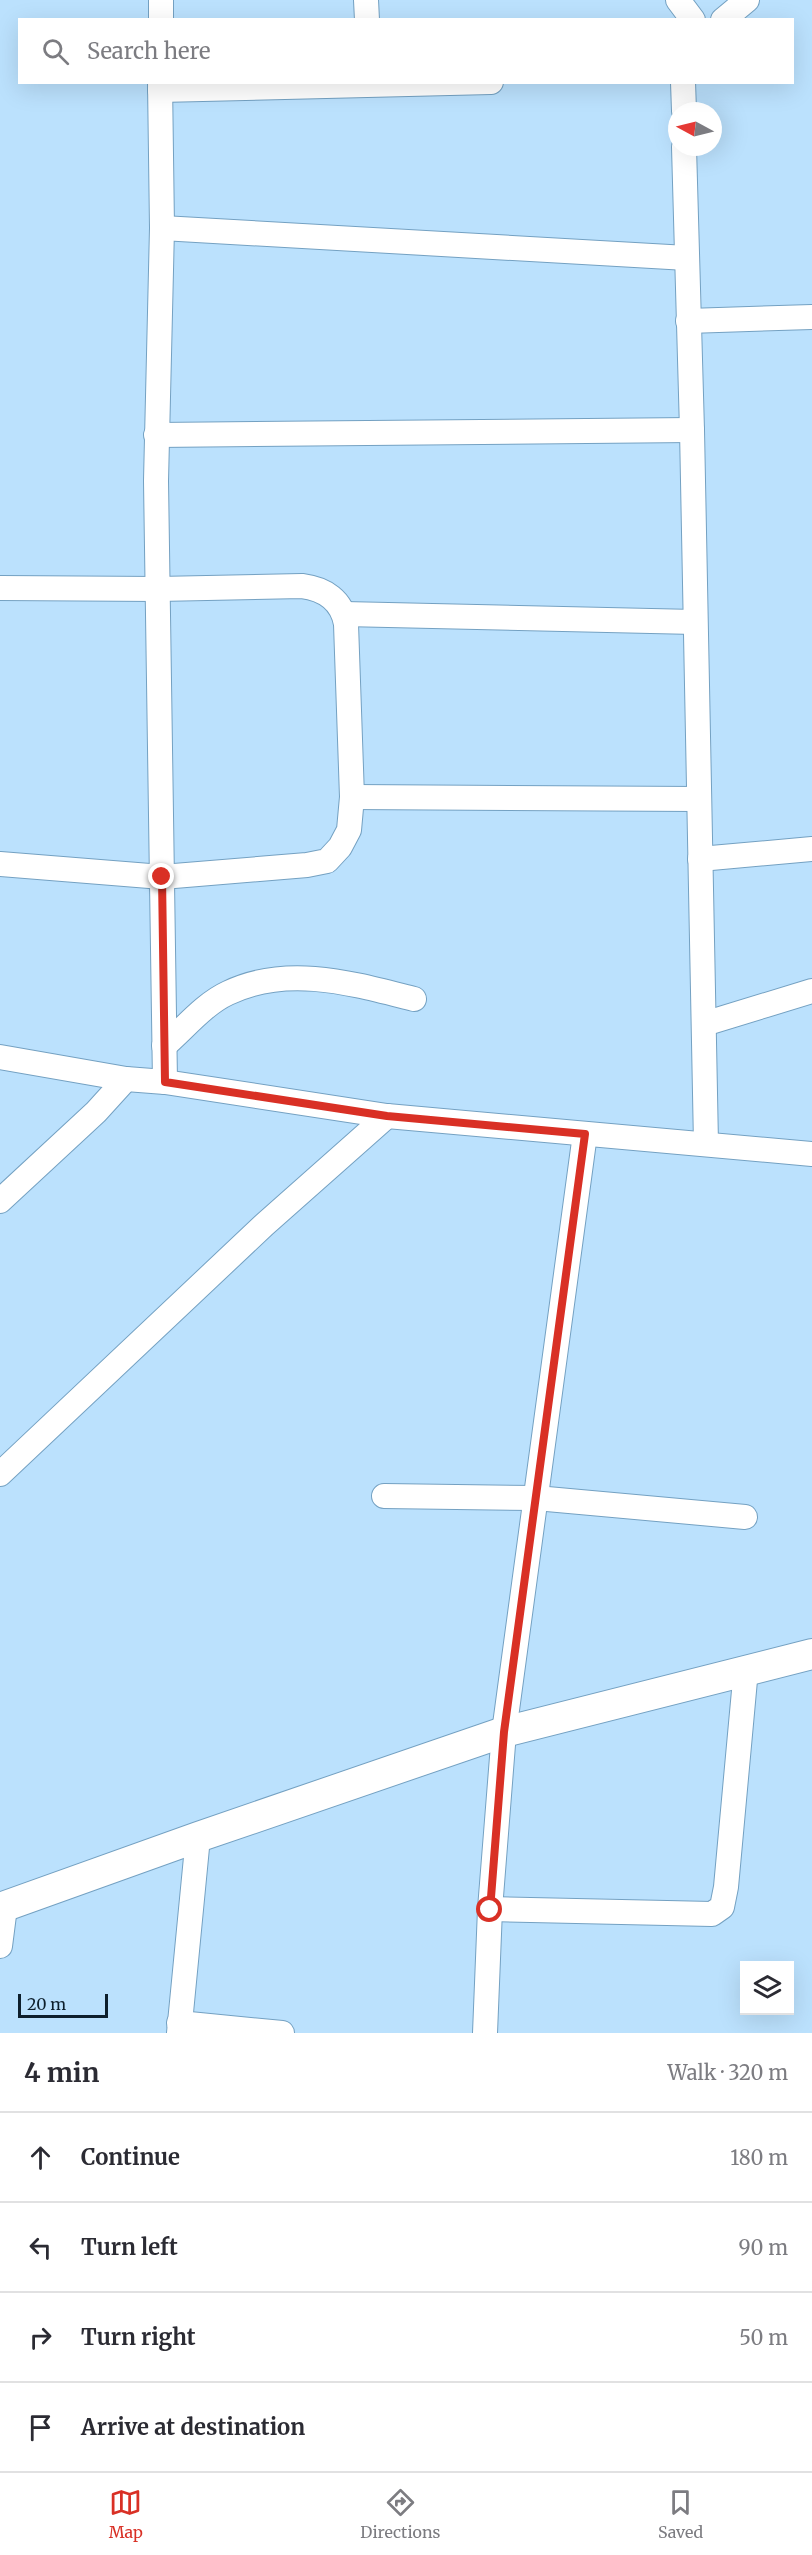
<!DOCTYPE html>
<html lang="en">
<head>
<meta charset="utf-8">
<style>
  :root { --surface:#fff; --page:#f7f7f7; --text:#2b2b33; --muted:#7c7c81; --line:#e1e1e2; --accent:#d93025 }
  body { margin:0; font-family:Merriweather,serif; background:var(--page); color:var(--text) }
  .controls { position:absolute; right:18px; bottom:18px; display:grid; overflow:hidden; border-radius:0px; box-shadow:0 6px 24px #0002 }
  .controls button { width:54px; height:54px; display:grid; place-items:center; padding:0; border:0; border-bottom:2px solid var(--line); background:var(--surface); color:var(--text); font:30px sans-serif }
  .compass { position:absolute; left:668px; top:102px; width:54px; height:54px; border-radius:50%; background:var(--surface); box-shadow:0 6px 24px #0002; rotate:277deg }
  .scale { position:absolute; left:18px; bottom:15px; width:90px; box-sizing:border-box; padding-left:6px; border:3px solid #0d1f2c; border-top:0; font-size:16px; line-height:21px; white-space:nowrap; color:#0d1f2c; -webkit-text-stroke:4px #bbe1fd; paint-order:stroke }
  .stop { position:absolute; width:18px; height:18px; margin:-14px; border:4px solid #d93025; border-radius:50%; background:#fff }
  .stop.end { background:#d93025; border-color:#fff; box-shadow:0 2px 6px #0008 }
  .list { margin:0; padding:0; list-style:none }
  h2 { display:flex; justify-content:space-between; align-items:center; height:78px; margin:0; padding:0 24px; font-size:26px }
  h2 small { font-size:20px; font-weight:400; color:var(--muted) }
  .list li { display:grid; grid-template-columns:39px 1fr auto; gap:18px; align-items:center; box-sizing:border-box; height:90px; padding:0 24px; border-top:2px solid var(--line) }
  .list b { display:block; font-size:22px; white-space:nowrap }
  .list em { font-size:20px; font-style:normal; color:var(--muted) }
  .icon { flex:none; width:33px; height:33px; fill:none; stroke:currentColor; stroke-width:2; stroke-linecap:round; stroke-linejoin:round }
  .map { position:relative; flex:none; width:812px; height:2033px; overflow:hidden }
  .search { position:absolute; background:var(--surface); box-shadow:0 6px 24px #0002; left:18px; right:18px; top:18px; height:66px; display:flex; align-items:center; gap:15px; box-sizing:border-box; padding:0 21px; border-radius:0px; color:var(--muted); font-size:22px }
  .sheet { height:438px; background:var(--surface) }
  nav { display:flex; justify-content:space-around; align-items:center; box-sizing:border-box; height:84px; border-top:2px solid var(--line); background:var(--surface); font-size:16px; color:var(--muted) }
  nav a { display:grid; justify-items:center; gap:3px }
  nav .on { color:var(--accent) }
  .map>svg:first-child { display:block }
  .lines { fill:none; stroke-linecap:round; stroke-linejoin:round }
  .minor-casing { stroke:#74a1c2; stroke-width:26 }
  .tertiary-casing { stroke:#74a1c2; stroke-width:32 }
  .minor { stroke:#fff; stroke-width:24 }
  .tertiary { stroke:#fff; stroke-width:30 }
  .route { stroke:#d93025; stroke-width:8 }
</style>
</head>
<body>
<div class="map">
<svg width="812" height="2033" viewBox="0 0 812 2033">
  <rect width="100%" height="100%" fill="#bbe1fd"/>
  <g class="lines">
    <defs>
      <g id="minor">
        <path d="M 366,0 L 367,20"/>
        <path d="M 678,0 L 693,20"/>
        <path d="M 161,20 L 161,0"/>
        <path d="M 723,20 L 747,0"/>
        <path d="M 160,82 L 162,228 L 156,481 L 165,1082"/>
        <path d="M 683,82 L 684,111"/>
        <path d="M 160,90 L 491,82"/>
        <path d="M 684,147 L 692,430 L 706,1144"/>
        <path d="M 162,228 L 687,258"/>
        <path d="M 688,321 L 812,317"/>
        <path d="M 156,435 L 692,430"/>
        <path d="M 0,588 L 158,589 L 302,586 C 325,589 342,600 346,624 L 352,797 L 349,830 L 340,847 L 327,861 L 307,865 L 162,877 L 0,864"/>
        <path d="M 344,614 L 695,622"/>
        <path d="M 352,797 L 698,799"/>
        <path d="M 700,859 L 812,849"/>
        <path d="M 704,1024 L 812,991"/>
        <path d="M 164,1046 C 184,1029 204,1004 228,993 C 288,964 354,984 414,999"/>
        <path d="M 0,1057 L 126,1079 L 165,1082 L 387,1116 L 812,1154"/>
        <path d="M 0,1201 L 96,1112 L 126,1079"/>
        <path d="M 0,1474 L 264,1225 L 387,1116"/>
        <path d="M 384,1496 L 536,1498 L 745,1517"/>
        <path d="M 490,1909 L 712,1914 L 722,1907 L 726,1887 L 746,1669"/>
        <path d="M 0,1946 L 5,1907"/>
        <path d="M 179,2023 L 282,2033"/>
        <path d="M 179,2033 L 198,1837"/>
        <path d="M 485,2033 L 490,1909 L 504,1732 L 585,1134"/>
      </g>
      <path id="tertiary" d="M 0,1908 L 198,1837 L 504,1732 L 812,1654"/>
    </defs>
    <use href="#minor" class="minor-casing"/>
    <use href="#tertiary" class="tertiary-casing"/>
    <use href="#minor" class="minor"/>
    <use href="#tertiary" class="tertiary"/>
  </g>
  <g class="lines">
    <path class="route" d="M 162,877 L 165,1082 L 387,1116 L 585,1134 L 504,1732 L 490,1910"/>
  </g>
</svg>
<div class="controls">
<button><svg class="icon" aria-label="layers" viewBox="0 0 24 24"><path d="M12 4l9 5-9 5-9-5zM3 14l9 5 9-5"/></svg></button>
</div>
<svg class="compass" viewBox="-18 -18 36 36"><path d="M0-13l5 13h-10z" fill="#e53935"/><path d="M0 13l5-13h-10z" fill="#7c7c81"/></svg>
<div class="scale">20 m</div>
<div class="stop" style="left:490px;top:1910px"></div>
<div class="stop end" style="left:162px;top:877px"></div>
<div class="search"><svg class="icon" aria-label="search" viewBox="0 0 24 24"><circle cx="10" cy="10" r="6"/><path d="M15 15l6 6"/></svg>Search here</div>
</div>
<section class="sheet">
<h2>4 min<small>Walk · 320 m</small></h2>
<ul class="list">
<li><svg class="icon" aria-label="ahead" viewBox="0 0 24 24"><path d="M12 20V5M6 11l6-6 6 6"/></svg><div><b>Continue</b></div><em>180 m</em></li>
<li><svg class="icon" aria-label="left" viewBox="0 0 24 24"><path d="M17 20v-9H6M10 6l-5 5 5 5"/></svg><div><b>Turn left</b></div><em>90 m</em></li>
<li><svg class="icon" aria-label="right" viewBox="0 0 24 24"><path d="M7 20v-9h11M14 6l5 5-5 5"/></svg><div><b>Turn right</b></div><em>50 m</em></li>
<li><svg class="icon" aria-label="arrive" viewBox="0 0 24 24"><path d="M6 21V4h12l-3 4 3 4H6"/></svg><div><b>Arrive at destination</b></div></li>
</ul>
</section>
<nav>
<a class="on"><svg class="icon" aria-label="map" viewBox="0 0 24 24"><path d="M3 6l6-2 6 2 6-2v14l-6 2-6-2-6 2zM9 4v14M15 6v14"/></svg>Map</a>
<a><svg class="icon" aria-label="directions" viewBox="0 0 24 24"><path d="M12 3l9 9-9 9-9-9zM9 14v-3h6M13 9l2 2-2 2"/></svg>Directions</a>
<a><svg class="icon" aria-label="saved" viewBox="0 0 24 24"><path d="M7 4h10v16l-5-4-5 4z"/></svg>Saved</a>
</nav>
</body>
</html>
